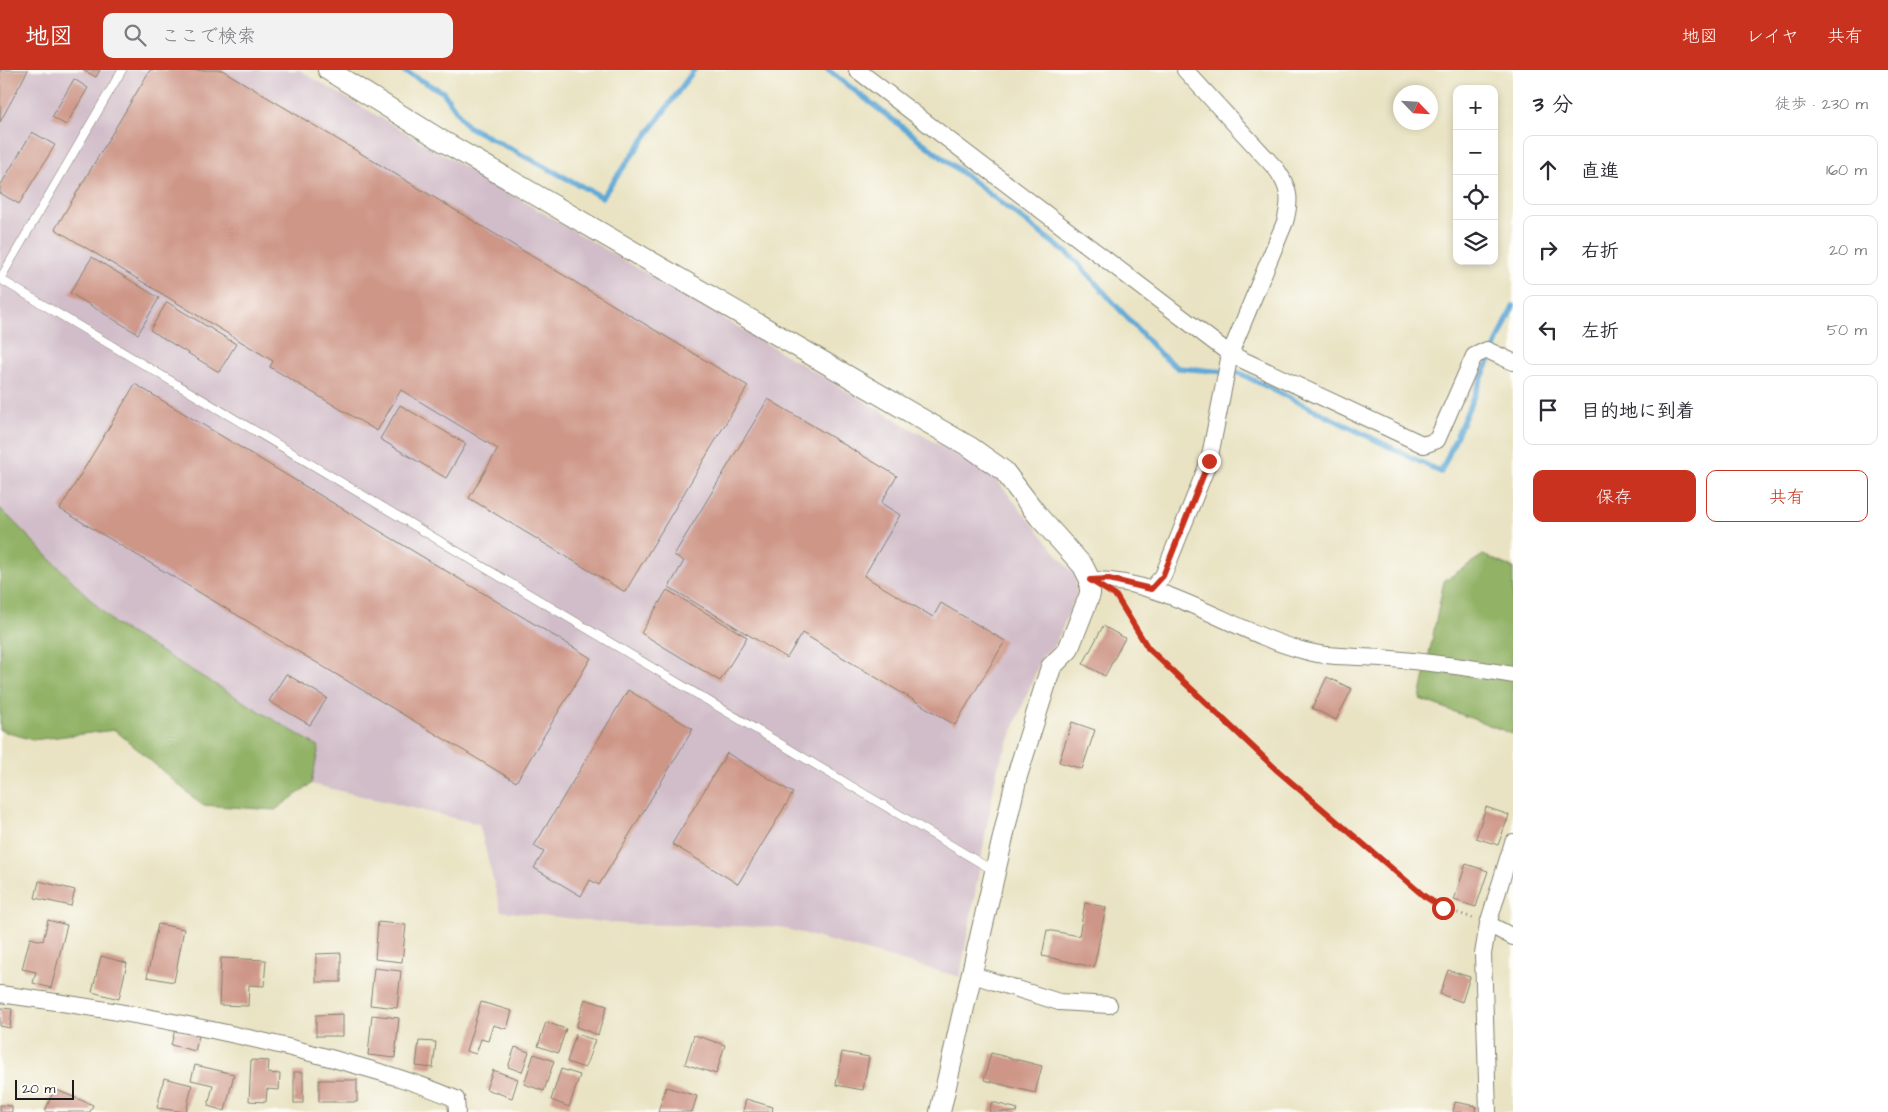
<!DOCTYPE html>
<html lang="ja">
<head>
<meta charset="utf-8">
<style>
  :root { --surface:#fff; --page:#f2f2f3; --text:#2b2b33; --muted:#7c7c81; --line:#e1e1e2; --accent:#c8321e }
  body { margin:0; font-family:"Architects Daughter","Klee One",sans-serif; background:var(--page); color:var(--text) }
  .controls { position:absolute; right:15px; top:15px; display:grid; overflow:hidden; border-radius:10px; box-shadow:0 2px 8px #0003 }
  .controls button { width:45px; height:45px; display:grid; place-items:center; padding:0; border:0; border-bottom:1px solid var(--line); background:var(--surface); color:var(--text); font:25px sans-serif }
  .compass { position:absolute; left:1393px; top:15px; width:45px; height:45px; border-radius:50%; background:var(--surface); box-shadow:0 2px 8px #0003; rotate:115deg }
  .scale { position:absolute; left:15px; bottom:12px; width:59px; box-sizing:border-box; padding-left:5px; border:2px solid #1c1c1c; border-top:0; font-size:14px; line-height:18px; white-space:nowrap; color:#1c1c1c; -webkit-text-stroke:4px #fdfcf7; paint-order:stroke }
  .stop { position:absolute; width:15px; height:15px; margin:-11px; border:4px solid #c8321e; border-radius:50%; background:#fff }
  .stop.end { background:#c8321e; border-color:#fff; box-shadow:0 1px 5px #0008 }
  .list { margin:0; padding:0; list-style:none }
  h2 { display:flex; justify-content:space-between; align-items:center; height:65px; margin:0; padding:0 20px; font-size:21px }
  h2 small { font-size:16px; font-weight:400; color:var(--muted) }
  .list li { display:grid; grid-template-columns:32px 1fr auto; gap:15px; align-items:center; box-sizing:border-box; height:70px; margin:0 10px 10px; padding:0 10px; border:1px solid var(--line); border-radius:10px }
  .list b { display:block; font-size:19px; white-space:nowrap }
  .list em { font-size:16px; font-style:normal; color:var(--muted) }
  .actions { display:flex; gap:10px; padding:15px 20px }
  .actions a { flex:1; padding:11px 0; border:1px solid var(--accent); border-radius:10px; text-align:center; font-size:18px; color:var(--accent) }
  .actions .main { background:var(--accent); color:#fff }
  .icon { flex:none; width:28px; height:28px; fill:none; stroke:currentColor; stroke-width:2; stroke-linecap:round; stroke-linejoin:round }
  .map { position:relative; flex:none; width:1513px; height:1042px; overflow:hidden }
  header { display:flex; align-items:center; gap:30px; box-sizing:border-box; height:70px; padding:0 25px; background:var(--accent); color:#fff }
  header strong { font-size:24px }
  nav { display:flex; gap:28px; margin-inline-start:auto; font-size:18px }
  .search { width:350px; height:45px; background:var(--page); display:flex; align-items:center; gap:12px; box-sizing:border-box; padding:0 18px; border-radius:10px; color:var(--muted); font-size:19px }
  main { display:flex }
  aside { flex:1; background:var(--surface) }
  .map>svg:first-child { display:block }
  .industrial { fill:#d1bdc9 }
  .forest { fill:#92b266; stroke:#576741 }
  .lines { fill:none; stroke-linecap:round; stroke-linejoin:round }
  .stream { stroke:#5fa8d6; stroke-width:5.5 }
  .building { fill:#ce9687 }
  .service-casing { stroke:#828070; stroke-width:9 }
  .minor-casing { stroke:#828070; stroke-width:18 }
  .tertiary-casing { stroke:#828070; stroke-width:22 }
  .path { stroke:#828070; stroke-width:3; stroke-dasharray:1 4; stroke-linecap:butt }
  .service { stroke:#fff; stroke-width:8 }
  .minor { stroke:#fff; stroke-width:16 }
  .tertiary { stroke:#fff; stroke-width:20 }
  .route { stroke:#c8321e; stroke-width:6 }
</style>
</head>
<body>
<header>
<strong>地図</strong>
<div class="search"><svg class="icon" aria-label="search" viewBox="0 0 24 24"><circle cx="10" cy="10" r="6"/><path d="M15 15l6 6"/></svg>ここで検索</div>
<nav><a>地図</a><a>レイヤ</a><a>共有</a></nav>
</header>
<main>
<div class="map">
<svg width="1513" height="1042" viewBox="0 0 1513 1042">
  <rect width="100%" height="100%" fill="#fdfcf7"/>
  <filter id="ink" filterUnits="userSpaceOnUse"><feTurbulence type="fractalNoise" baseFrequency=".02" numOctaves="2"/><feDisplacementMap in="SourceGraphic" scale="10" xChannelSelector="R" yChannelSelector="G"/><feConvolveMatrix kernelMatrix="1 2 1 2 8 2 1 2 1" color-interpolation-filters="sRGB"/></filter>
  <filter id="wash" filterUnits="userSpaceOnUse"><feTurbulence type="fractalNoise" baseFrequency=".0096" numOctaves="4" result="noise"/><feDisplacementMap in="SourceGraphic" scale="20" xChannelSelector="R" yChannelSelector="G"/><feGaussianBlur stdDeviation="1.12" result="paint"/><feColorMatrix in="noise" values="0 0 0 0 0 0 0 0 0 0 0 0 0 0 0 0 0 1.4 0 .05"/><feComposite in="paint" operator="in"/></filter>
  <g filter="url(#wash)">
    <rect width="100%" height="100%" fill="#e9e3c3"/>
    <path class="industrial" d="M 0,0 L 299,0 L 994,407 L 1075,506 L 1077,523 L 1055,575 L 1042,586 L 997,700 L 960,907 L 779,857 L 622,854 L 501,841 L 479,754 L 311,714 L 318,677 L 115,554 L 0,438 Z"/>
    <g class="forest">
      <path d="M 0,438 L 115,554 L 319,677 L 311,714 L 275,740 L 202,735 L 115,660 L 32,670 L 0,660 Z"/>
      <path d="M 1483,485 L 1513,498 L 1513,664 L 1420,629 L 1444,511 Z"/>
    </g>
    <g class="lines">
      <g class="stream">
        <path d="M 402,0 L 443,22 L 467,56 L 602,127 L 694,0"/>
        <path d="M 828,0 L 1073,188 L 1160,284 L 1178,298 L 1239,303 L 1441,402 L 1513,236"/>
      </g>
    </g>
    <g id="blocks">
      <g class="building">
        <path d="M 0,0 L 28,0 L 0,52 Z"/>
        <path d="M 83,0 L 100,0 L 96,7 Z"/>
        <path d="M 150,0 L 222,0 L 748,316 L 625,522 L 469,428 L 498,379 L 401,320 L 377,361 L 270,297 L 273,291 L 55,159 Z"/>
        <path d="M 74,9 L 88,18 L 66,55 L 52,47 Z"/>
        <path d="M 32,62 L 55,75 L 19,134 L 0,123 L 0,116 Z"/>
        <path d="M 92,187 L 159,228 L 138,264 L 70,223 Z"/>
        <path d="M 167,232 L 236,274 L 219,302 L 150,260 Z"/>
        <path d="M 135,314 L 591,588 L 516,712 L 60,439 Z"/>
        <path d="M 768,329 L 897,406 L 881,433 L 900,445 L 864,506 L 933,547 L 941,533 L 1005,571 L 955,655 L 802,563 L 787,588 L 669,517 L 684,491 L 674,485 Z"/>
        <path d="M 400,335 L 466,374 L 446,408 L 380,369 Z"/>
        <path d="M 667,520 L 747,567 L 720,611 L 641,563 Z"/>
        <path d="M 1103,556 L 1125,568 L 1105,606 L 1083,594 Z"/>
        <path d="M 286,604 L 327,628 L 310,655 L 269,631 Z"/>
        <path d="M 1327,607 L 1352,619 L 1336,650 L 1312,638 Z"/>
        <path d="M 628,620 L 693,659 L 599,815 L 590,810 L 581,826 L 534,798 L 544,782 L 534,776 Z"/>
        <path d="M 1072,652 L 1095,660 L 1082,699 L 1059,692 Z"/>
        <path d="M 727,683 L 793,723 L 738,814 L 672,774 Z"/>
        <path d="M 1486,737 L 1509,745 L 1498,775 L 1476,768 Z"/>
        <path d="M 1466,794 L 1488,801 L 1476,837 L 1454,830 Z"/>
        <path d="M 39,811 L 75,820 L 71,836 L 35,828 Z"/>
        <path d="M 1085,833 L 1106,837 L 1094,897 L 1042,886 L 1047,860 L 1079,866 Z"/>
        <path d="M 48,850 L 67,855 L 51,918 L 33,913 L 36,902 L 22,899 L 30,868 L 43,871 Z"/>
        <path d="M 378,852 L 406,855 L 402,892 L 375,889 Z"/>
        <path d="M 158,854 L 184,859 L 174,912 L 147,907 Z"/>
        <path d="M 341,883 L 341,912 L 316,912 L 316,884 Z"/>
        <path d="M 101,886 L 127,893 L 119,929 L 92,922 Z"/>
        <path d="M 221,888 L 266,890 L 264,916 L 249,915 L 248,936 L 219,935 Z"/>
        <path d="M 374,898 L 401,901 L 397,938 L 370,935 Z"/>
        <path d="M 1448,900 L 1470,907 L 1462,932 L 1440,924 Z"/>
        <path d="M 585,929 L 607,936 L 598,965 L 576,957 Z"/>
        <path d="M 481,932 L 512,941 L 507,959 L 493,955 L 488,971 L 481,969 L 476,984 L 466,981 Z"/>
        <path d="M 0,938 L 12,939 L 10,958 L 0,956 Z"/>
        <path d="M 343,944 L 343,966 L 316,966 L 316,945 Z"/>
        <path d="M 372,945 L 399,948 L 395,988 L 368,985 Z"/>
        <path d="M 546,952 L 566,959 L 558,983 L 538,976 Z"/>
        <path d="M 175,960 L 199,966 L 195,981 L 171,975 Z"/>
        <path d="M 576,964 L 595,970 L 585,998 L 567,992 Z"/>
        <path d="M 694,965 L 725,975 L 716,1004 L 685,994 Z"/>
        <path d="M 419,971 L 436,972 L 433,998 L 416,996 Z"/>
        <path d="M 515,977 L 529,982 L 522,1002 L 508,997 Z"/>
        <path d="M 842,982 L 869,987 L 863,1020 L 836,1015 Z"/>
        <path d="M 991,983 L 1042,996 L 1035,1023 L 984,1010 Z"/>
        <path d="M 534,984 L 554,991 L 544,1021 L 524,1014 Z"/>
        <path d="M 251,990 L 269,991 L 268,1003 L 280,1004 L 279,1020 L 267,1019 L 266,1032 L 249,1031 Z"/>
        <path d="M 195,995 L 234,1004 L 225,1041 L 208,1036 L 213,1015 L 191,1010 Z"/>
        <path d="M 561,999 L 580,1005 L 569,1037 L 551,1030 Z"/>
        <path d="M 493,1000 L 518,1009 L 512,1028 L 486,1019 Z"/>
        <rect x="294" y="1002" width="9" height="31"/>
        <path d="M 164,1008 L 192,1015 L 186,1042 L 157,1038 Z"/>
        <rect x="319" y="1010" width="38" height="22"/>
        <path d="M 666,1017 L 697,1026 L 692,1042 L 658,1042 Z"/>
        <path d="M 54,1019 L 93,1035 L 90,1042 L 45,1042 Z"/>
        <path d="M 746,1029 L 773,1037 L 772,1042 L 743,1042 Z"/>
        <path d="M 992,1032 L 1018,1039 L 1017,1042 L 989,1042 Z"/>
        <path d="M 1455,1032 L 1476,1036 L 1475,1042 L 1453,1042 Z"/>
        <path d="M 0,1035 L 12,1036 L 12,1042 L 0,1042 Z"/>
      </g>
    </g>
  </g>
  <g filter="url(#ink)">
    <use href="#blocks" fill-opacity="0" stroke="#828070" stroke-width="1"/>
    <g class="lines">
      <defs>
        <path id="service" d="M 122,0 L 0,209 L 994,801"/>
        <g id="minor">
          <path d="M 857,0 L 1230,284 L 1424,375 L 1437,370 L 1474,286 L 1487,280 L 1513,292"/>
          <path d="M 1090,510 C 1165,508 1234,563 1305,581 C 1329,588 1357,586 1381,588 C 1426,592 1469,597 1513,605"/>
          <path d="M 1151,519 L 1163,506 L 1209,391 L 1230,284 L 1285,152 C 1291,130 1290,119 1277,100 L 1185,0"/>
          <path d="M 1488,854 L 1513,867"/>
          <path d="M 973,905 L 1059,932 L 1109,935"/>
          <path d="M 0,924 C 111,939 222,959 330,988 C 373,1000 415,1011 456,1029 L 457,1042"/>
          <path d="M 1488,1042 L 1483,884 L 1488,854 L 1513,772"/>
        </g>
        <path id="tertiary" d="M 328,0 L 441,70 L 970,377 L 1004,401 L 1039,447 L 1083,496 L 1090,510 L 1090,524 L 1068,580 L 1051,597 L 1017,706 L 940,1042"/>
      </defs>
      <use href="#service" class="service-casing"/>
      <use href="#minor" class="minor-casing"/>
      <use href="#tertiary" class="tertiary-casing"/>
      <path class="path" d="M 1119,530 L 1148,578 L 1278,701 L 1424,826 L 1443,838 L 1473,848"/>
      <use href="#service" class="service"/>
      <use href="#minor" class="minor"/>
      <use href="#tertiary" class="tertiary"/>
    </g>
  </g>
  <g class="lines" filter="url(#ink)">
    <path class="route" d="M 1209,391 L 1163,506 L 1151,519 L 1109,509 L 1090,510 L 1116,526 L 1148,578 L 1278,701 L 1424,826 L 1443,838"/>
  </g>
</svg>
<div class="controls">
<button>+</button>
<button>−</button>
<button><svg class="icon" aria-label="locate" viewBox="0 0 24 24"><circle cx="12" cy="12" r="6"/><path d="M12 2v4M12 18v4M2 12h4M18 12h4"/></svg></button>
<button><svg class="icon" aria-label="layers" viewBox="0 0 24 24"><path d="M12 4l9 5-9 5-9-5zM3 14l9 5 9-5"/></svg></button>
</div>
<svg class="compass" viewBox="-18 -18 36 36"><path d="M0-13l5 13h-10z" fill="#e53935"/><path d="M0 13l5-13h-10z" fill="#7c7c81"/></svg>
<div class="scale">20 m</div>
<div class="stop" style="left:1443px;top:838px"></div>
<div class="stop end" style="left:1209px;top:391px"></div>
</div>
<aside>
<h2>3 分<small>徒歩 · 230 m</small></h2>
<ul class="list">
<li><svg class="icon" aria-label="ahead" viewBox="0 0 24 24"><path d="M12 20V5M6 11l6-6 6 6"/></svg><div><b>直進</b></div><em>160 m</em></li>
<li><svg class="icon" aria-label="right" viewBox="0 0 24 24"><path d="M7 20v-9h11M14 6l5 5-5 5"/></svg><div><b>右折</b></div><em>20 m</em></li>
<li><svg class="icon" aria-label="left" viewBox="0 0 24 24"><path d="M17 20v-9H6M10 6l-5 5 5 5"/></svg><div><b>左折</b></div><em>50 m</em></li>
<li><svg class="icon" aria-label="arrive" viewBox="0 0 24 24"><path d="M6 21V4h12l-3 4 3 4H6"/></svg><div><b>目的地に到着</b></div></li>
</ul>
<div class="actions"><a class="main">保存</a><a>共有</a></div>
</aside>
</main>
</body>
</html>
